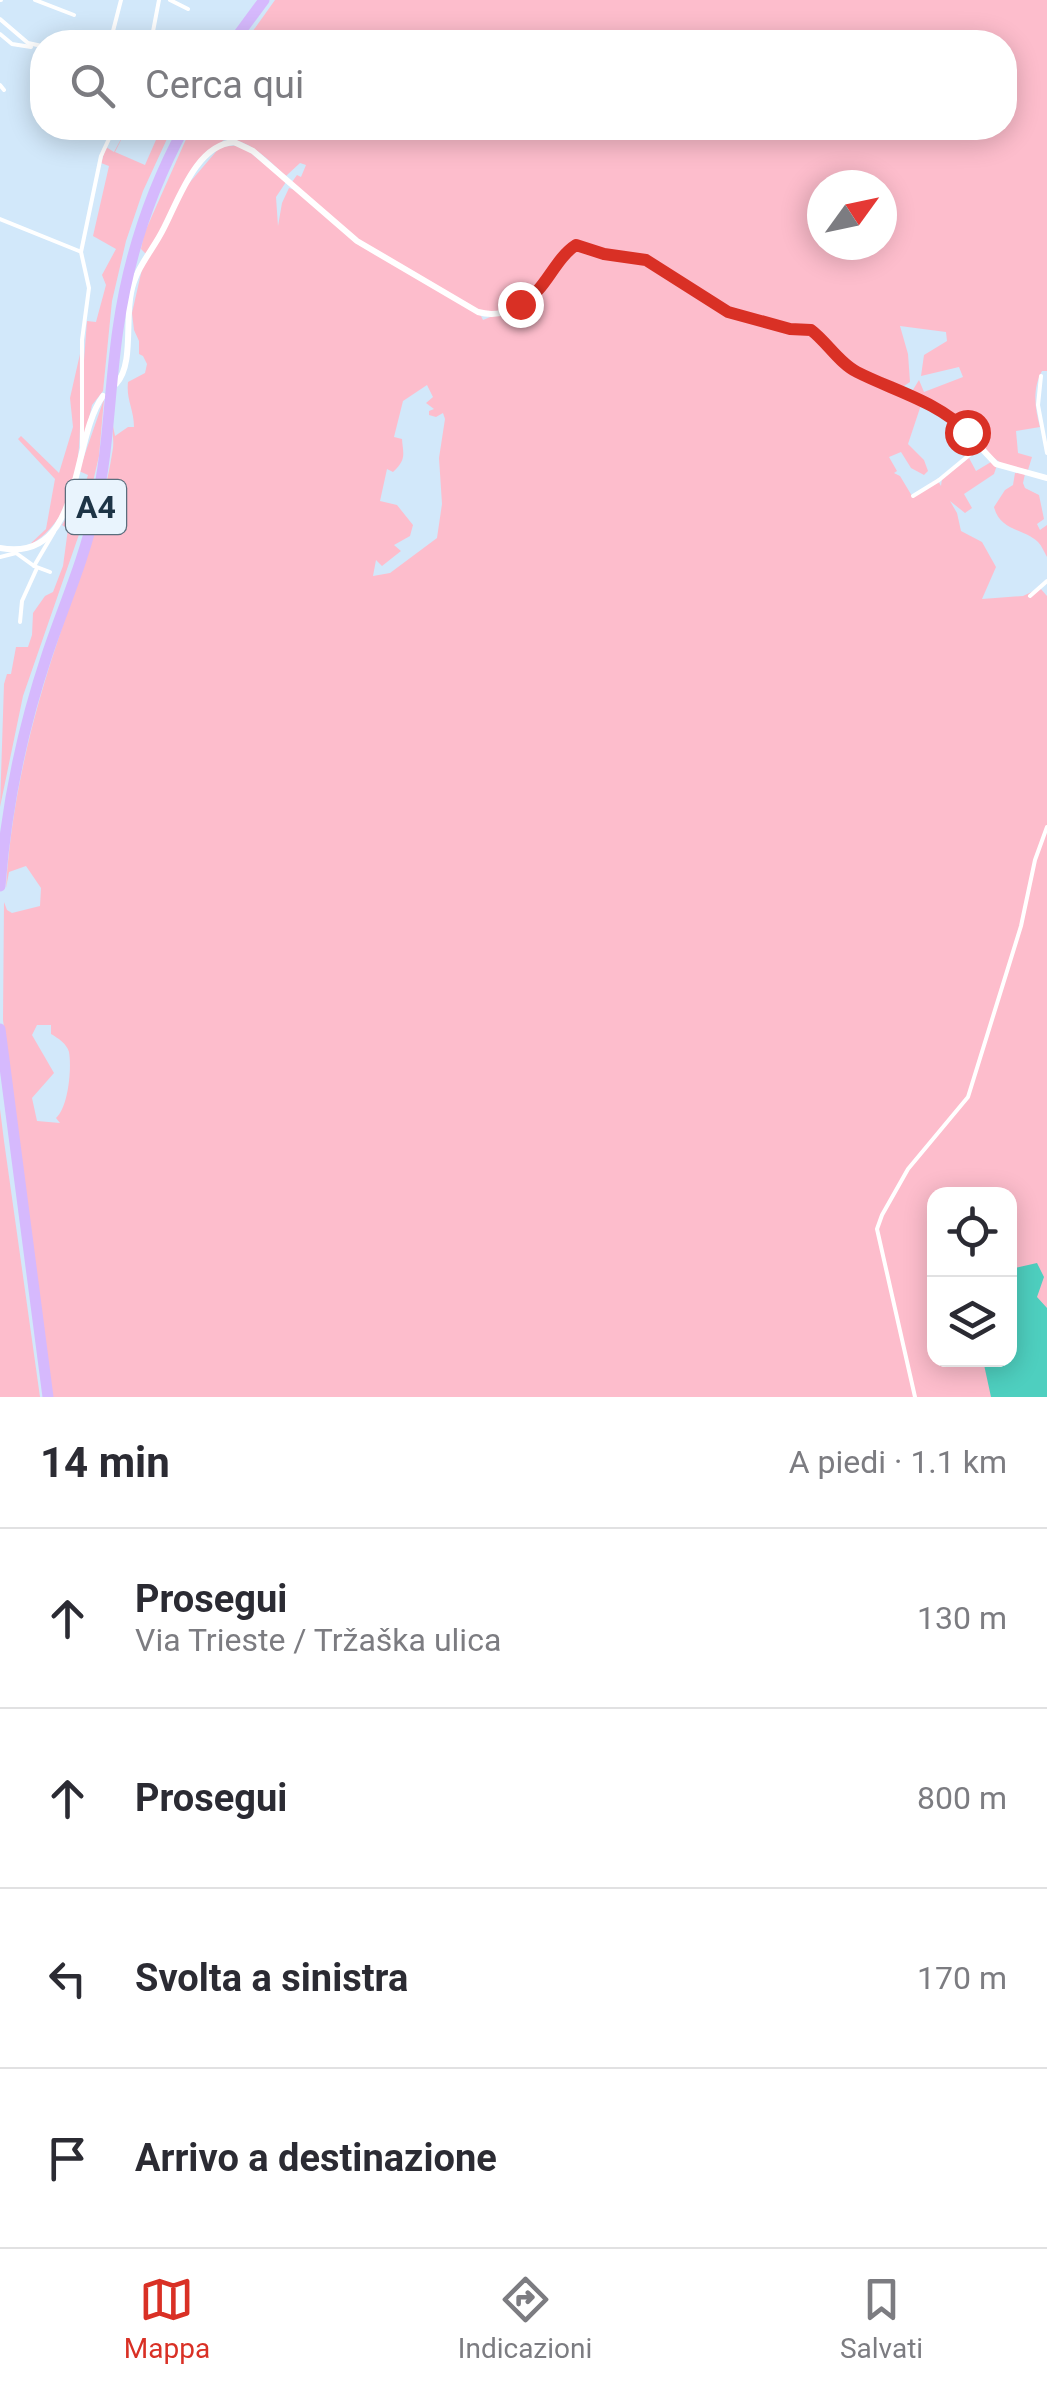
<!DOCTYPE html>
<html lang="it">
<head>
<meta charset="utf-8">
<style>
  :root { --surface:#fff; --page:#f7f7f7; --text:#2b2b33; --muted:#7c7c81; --line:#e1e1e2; --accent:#d93025 }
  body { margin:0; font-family:Roboto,sans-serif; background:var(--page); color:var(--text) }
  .controls { position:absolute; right:30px; bottom:30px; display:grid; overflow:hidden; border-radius:20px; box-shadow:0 5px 25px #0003 }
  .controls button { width:90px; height:90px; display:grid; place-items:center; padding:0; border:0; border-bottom:2px solid var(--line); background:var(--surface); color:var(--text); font:50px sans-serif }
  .compass { position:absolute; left:807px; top:170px; width:90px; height:90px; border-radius:50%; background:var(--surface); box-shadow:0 5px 25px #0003; rotate:57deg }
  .stop { position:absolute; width:30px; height:30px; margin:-22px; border:8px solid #d93025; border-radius:50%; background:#fff }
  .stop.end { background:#d93025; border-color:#fff; box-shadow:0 2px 10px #0008 }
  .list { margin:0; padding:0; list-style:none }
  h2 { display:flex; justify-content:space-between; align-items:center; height:130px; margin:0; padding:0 40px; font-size:42px }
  h2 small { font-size:32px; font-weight:400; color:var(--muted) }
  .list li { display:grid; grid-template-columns:65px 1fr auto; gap:30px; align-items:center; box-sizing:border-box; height:180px; padding:0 40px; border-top:2px solid var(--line) }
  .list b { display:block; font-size:38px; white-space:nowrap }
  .list p { margin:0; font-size:32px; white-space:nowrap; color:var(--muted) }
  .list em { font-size:32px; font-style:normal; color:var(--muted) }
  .icon { flex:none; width:55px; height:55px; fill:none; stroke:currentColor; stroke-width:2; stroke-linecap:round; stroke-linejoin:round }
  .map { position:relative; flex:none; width:1047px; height:1397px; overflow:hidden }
  .search { position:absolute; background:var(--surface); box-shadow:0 5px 25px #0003; left:30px; right:30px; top:30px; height:110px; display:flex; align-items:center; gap:25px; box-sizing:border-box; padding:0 35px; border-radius:40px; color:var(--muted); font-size:38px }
  .sheet { height:850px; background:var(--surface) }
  nav { display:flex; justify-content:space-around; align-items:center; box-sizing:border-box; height:140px; border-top:2px solid var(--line); background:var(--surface); font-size:28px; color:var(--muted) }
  nav a { display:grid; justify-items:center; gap:5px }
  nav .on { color:var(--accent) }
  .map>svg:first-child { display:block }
  .green { fill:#fdbdcc; fill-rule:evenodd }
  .water { fill:#4ecfbf }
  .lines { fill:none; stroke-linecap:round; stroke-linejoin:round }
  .minor { stroke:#fff; stroke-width:4 }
  .tertiary { stroke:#fff; stroke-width:6 }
  .motorway { stroke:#d6b9fd; stroke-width:11 }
  .route { stroke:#d93025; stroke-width:12 }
  .labels { text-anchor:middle; stroke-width:10; stroke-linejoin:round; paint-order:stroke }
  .shield { fill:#e9f4fd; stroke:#5a6e7d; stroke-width:2.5 }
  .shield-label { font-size:32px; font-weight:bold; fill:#1d3446 }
</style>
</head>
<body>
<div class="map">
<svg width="1047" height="1397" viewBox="0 0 1047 1397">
  <rect width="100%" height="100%" fill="#d2e8fa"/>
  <g class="green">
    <path d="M 275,0 L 1047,0 L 1047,371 L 1042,371 C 1032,389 1035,409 1040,427 L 1016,431 L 1018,453 L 1032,457 L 1028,470 L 1002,464 L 988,453 L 962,424 L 929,402 L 927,398 L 924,401 L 911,393 L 919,380 L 924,392 L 963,377 L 959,367 L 921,376 L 924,355 L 947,341 L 946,332 L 900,326 L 908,354 L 910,382 L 901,388 L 861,371 L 820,334 L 811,329 L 851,368 L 882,381 L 921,405 L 908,444 L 924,460 L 928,471 L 924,475 L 911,468 L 901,452 L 889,457 L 897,471 L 894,473 L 900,476 L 912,496 L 937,479 L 941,486 L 942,479 L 969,458 L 976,471 L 991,462 L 997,465 L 994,474 L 964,494 L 972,508 L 965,513 L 950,501 L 957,513 L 961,531 L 982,542 L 996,567 L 982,599 L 1023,596 L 1040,588 L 1047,596 L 1047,1397 L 51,1397 L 3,1020 L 4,902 L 7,910 L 12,913 L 40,906 L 41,888 L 26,866 L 9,872 L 6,888 C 11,804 31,720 58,640 C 79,577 103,514 113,448 C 114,439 112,435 113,426 L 115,436 L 128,427 L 134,427 C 134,409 126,400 128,382 L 145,373 L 147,364 L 143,356 L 139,354 L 139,341 L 134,330 L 132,313 L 142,269 L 185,188 L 220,147 L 241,145 L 286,182 L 276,197 L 278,226 L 282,203 L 289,188 L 295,190 L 356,243 L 481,316 L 483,320 L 535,299 L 576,247 L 602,255 L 648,261 L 711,304 L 734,316 L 791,329 L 810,329 C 781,323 741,320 714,303 C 691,289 669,265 644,256 C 618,247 602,259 579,242 C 542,255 542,321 479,311 L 358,241 L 292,182 L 297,175 L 301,177 L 306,165 L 300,163 L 286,176 C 268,160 250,139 225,139 L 203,158 L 204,161 L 181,188 L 161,234 L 147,255 L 141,249 L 144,234 L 191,128 L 1004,128 L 1004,42 L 245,42 ZM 822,185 L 882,185 L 882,245 L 822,245 ZM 427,385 L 433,397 L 426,403 L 434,409 L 429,411 L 429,415 L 436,417 L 443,413 L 445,419 L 439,458 L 442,504 L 437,538 L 390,573 L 373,576 L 376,560 L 382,566 L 401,551 L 394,545 L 410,536 L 413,525 L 397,505 L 380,501 L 387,469 L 393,472 C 407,459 403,454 402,439 L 394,437 L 403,401 ZM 37,1025 L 51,1025 L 51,1034 C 58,1038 67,1044 69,1052 C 72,1069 68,1108 56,1118 L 60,1123 L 37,1121 L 32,1098 L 54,1073 L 32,1035 ZM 934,1194 L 1010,1194 L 1010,1360 L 934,1360 Z"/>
    <path d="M 127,128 L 115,152 L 145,165 L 159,133 L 149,128 L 172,128 L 143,191 L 126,241 L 112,301 L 103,391 L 92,405 L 84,441 L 82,387 L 87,321 L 96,322 L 106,285 L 102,275 L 116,249 L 93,236 L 109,166 L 101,163 L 106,147 L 114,152 Z"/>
    <path d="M 80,354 C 78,417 93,510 28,546 L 46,529 L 55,479 L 18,439 L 21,436 L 59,473 L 73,427 L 70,398 Z"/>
    <path d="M 104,399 L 99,456 L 84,520 L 23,696 L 0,807 L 4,684 L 7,674 L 11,674 L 16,647 L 28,647 L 32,635 L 33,613 L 45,596 L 53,592 L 63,566 L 68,529 L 62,525 L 65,520 L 74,521 L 88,475 L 79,471 Z"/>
    <path d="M 1015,473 L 1025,474 L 1023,483 L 1025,488 L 1039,495 L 1044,519 L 1037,524 L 1040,530 L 1047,525 L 1047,557 C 1044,552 1042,546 1038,542 C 1023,528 1000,531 994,507 L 1005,490 L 1013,485 Z"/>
    <path d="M 0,1109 L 4,1141 L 40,1397 L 0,1397 Z"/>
  </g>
  <path class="water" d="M 1037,1263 L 1044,1277 L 1037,1297 L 1047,1308 L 1047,1397 L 991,1397 L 983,1360 L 1010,1360 L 1010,1269 Z"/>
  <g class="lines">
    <g class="minor">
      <path d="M 0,0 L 1,0"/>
      <path d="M 35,0 L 74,15"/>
      <path d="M 170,0 L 188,9"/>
      <path d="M 0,19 L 28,43 L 42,46"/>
      <path d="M 0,34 L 12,44 L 31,47"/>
      <path d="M 112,35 L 121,0"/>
      <path d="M 151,42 L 159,0"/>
      <path d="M 0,85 L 4,90"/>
      <path d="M 0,219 L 79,251"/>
      <path d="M 1041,376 L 1038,405 L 1047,453"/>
      <path d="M 82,446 L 82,340 L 89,288 L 81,252 L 101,156 L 114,128"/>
      <path d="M 913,496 L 939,480 L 979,447"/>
      <path d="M 0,557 L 16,553 L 34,566 L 50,572"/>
      <path d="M 34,566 L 54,532"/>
      <path d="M 1030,596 L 1047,581"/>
      <path d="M 20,622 L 22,601 L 37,568"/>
      <path d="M 915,1397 L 877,1229 L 882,1215 L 908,1169 L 968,1097 L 1021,926 L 1035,860 L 1047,827"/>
    </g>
    <g class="tertiary">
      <path d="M 116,384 C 134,365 125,320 131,293 C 135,271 148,256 159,237 C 176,209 193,145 234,142 L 253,151 L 357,241 L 478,312 C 520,324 547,279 568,251 L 576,245 L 603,254 L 646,260 L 728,312 L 791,329 L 811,330 L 851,368 L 882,381 L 956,421 L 996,464 L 1047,478"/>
      <path d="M 0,548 C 85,564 70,440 103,396"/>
    </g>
    <g class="motorway">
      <path d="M 233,42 L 264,0"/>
      <path d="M 0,886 C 6,807 22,730 47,655 C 63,607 84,560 95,510 C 109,451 109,390 118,329 C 128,258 150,191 184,128"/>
      <path d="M 0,1029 L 48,1397"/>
    </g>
  </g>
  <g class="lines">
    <path class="route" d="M 520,304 C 546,292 553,260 576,245 L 604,254 L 646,260 L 728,312 L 790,329 L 811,330 C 827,342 839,363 857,372 C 892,390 939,402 967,432"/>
  </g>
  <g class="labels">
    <rect class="shield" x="66" y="480" width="60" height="54" rx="8"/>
    <g class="shield-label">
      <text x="96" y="518">A4</text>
    </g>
  </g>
</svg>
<div class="controls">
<button><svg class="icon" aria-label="locate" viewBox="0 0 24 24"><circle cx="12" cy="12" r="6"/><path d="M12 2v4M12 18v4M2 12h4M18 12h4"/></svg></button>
<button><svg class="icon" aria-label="layers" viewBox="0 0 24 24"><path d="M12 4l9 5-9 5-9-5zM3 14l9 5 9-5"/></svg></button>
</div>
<svg class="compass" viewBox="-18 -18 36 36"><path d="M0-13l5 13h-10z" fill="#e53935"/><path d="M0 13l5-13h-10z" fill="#7c7c81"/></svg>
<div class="stop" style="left:967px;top:432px"></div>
<div class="stop end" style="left:520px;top:304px"></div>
<div class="search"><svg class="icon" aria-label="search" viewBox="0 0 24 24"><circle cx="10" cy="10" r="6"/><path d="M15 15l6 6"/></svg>Cerca qui</div>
</div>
<section class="sheet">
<h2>14 min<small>A piedi · 1.1 km</small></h2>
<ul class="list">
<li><svg class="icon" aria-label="ahead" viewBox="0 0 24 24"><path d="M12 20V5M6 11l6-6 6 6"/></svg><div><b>Prosegui</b><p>Via Trieste / Tržaška ulica</p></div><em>130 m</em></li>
<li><svg class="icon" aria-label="ahead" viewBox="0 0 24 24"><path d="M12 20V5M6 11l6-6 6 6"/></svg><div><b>Prosegui</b></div><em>800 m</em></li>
<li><svg class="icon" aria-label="left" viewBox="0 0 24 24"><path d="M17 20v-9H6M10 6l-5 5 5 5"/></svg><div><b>Svolta a sinistra</b></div><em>170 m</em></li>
<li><svg class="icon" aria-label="arrive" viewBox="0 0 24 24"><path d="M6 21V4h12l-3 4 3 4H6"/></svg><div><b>Arrivo a destinazione</b></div></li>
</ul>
</section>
<nav>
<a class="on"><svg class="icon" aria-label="map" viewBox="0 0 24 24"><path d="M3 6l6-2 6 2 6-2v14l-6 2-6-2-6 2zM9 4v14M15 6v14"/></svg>Mappa</a>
<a><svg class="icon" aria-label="directions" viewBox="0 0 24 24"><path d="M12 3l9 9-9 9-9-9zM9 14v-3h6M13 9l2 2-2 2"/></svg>Indicazioni</a>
<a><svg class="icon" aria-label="saved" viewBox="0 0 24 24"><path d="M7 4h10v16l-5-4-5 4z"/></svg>Salvati</a>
</nav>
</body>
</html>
